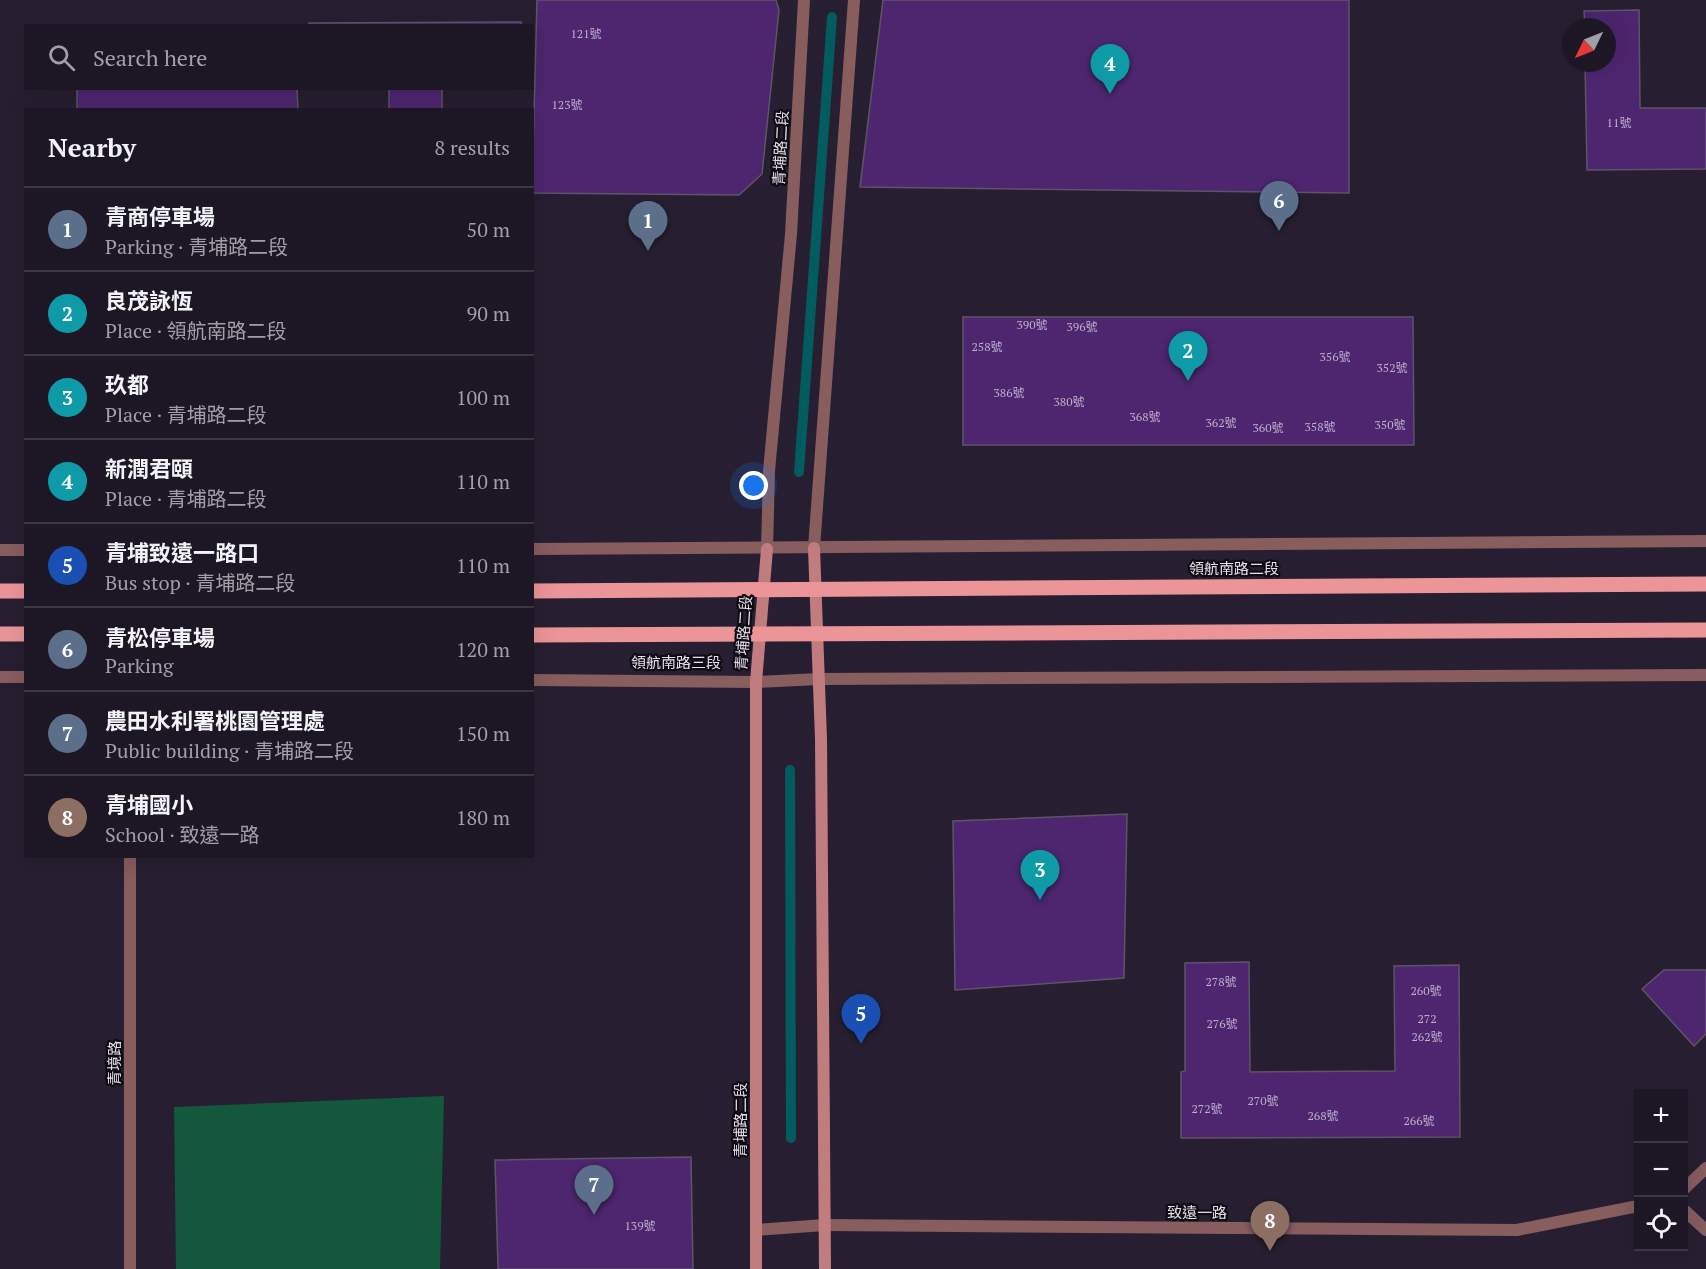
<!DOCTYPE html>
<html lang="en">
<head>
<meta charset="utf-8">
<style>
  :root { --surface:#1d1725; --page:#25202d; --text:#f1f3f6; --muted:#a09fa7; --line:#3b3642; --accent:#1a73e8 }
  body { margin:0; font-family:"PT Serif","Noto Sans TC",serif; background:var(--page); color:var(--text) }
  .controls { position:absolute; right:18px; bottom:18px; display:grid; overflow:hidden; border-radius:0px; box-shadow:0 6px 24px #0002 }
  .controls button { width:54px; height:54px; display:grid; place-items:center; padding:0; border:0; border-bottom:2px solid var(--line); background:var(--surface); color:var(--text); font:30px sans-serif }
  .compass { position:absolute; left:1562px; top:18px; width:54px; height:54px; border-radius:50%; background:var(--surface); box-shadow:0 6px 24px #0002; rotate:227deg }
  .you { position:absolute; left:754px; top:486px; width:21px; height:21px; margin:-15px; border:4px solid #fff; border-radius:50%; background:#1a73e8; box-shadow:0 0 0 9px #1a73e833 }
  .badge { display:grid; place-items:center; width:39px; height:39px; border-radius:50%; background:var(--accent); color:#fff; font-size:20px; font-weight:700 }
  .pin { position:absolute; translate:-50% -50px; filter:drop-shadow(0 2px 3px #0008) }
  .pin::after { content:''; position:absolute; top:32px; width:21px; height:18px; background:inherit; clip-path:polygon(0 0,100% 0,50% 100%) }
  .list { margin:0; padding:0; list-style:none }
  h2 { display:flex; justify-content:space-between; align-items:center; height:78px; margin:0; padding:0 24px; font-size:26px }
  h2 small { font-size:20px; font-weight:400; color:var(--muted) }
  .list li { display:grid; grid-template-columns:39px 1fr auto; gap:18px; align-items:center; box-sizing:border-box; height:84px; padding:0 24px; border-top:2px solid var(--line) }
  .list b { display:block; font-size:22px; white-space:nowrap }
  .list p { margin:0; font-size:20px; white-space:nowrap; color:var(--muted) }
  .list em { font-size:20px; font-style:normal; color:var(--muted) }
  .icon { flex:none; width:33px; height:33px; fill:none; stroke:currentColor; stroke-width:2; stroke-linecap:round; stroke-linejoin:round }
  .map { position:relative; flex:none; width:1706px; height:1269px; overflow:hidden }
  .search { position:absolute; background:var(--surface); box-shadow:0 6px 24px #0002; left:24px; top:24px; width:510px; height:66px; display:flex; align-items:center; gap:15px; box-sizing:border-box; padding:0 21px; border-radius:0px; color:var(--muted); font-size:22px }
  .panel { position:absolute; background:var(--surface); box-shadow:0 6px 24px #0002; left:24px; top:108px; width:510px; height:750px; border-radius:0px }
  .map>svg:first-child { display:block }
  .green { fill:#13583c }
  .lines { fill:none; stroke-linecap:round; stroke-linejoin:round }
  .stream { stroke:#005c5f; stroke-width:10 }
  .building { fill:#4d266f; stroke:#5e5469; stroke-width:1.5 }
  .service { stroke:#875d5e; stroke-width:12 }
  .minor { stroke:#875d5e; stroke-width:12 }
  .tertiary { stroke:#875d5e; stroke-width:12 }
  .secondary { stroke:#c07c7f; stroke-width:12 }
  .primary { stroke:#ec9599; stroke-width:15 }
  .labels { text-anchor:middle; stroke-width:4.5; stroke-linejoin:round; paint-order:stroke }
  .number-label { font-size:12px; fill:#beafcb }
  .street-label { font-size:15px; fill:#e3ddea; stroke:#0e0b12 }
</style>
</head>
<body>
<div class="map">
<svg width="1706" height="1269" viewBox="0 0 1706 1269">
  <rect width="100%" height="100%" fill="#271f31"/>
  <path class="green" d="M 444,1096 L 440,1269 L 176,1269 L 174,1107 Z"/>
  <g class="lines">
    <g class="stream">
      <path d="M 799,472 L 832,17"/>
      <path d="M 790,770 L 791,1138"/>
    </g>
  </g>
  <g class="building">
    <path d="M 537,0 L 776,0 L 779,10 L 762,174 L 739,195 L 532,193 Z"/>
    <path d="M 883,0 L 1349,0 L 1349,193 L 860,187 Z"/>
    <path d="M 1639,10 L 1640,108 L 1706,108 L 1706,169 L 1587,170 L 1585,63 L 1607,63 L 1607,27 L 1585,27 L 1584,11 Z"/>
    <path d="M 521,22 L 521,26 L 309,26 L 309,23 Z"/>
    <path d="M 77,88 L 297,88 L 298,110 L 77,110 Z"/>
    <rect x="389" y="88" width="53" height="22"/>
    <path d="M 963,317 L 1413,317 L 1414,445 L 963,445 Z"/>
    <path d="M 1127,814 L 1124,978 L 955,990 L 953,821 Z"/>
    <path d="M 1249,962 L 1250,1072 L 1395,1071 L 1394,966 L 1459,965 L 1460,1137 L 1181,1138 L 1181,1072 L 1185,1071 L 1185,963 Z"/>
    <path d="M 1664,970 L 1706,970 L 1706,1034 L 1694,1046 L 1642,989 Z"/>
    <path d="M 691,1157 L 693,1269 L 498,1269 L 495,1160 Z"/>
  </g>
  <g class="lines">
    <path class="service" d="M 756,1230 L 825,1225"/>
    <g class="minor">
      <path d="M 814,548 L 854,0"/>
      <path d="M 767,549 L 769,471 L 791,234 L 804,0"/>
      <path d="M 130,856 L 130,1269"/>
      <path d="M 1684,1189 L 1706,1168"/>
      <path d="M 1684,1210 L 1706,1230"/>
      <path d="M 825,1225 L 1517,1230 L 1638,1206"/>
    </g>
    <g class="tertiary">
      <path d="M 532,549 L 1706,541"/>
      <path d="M 0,550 L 26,550"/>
      <path d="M 0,677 L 26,677"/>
      <path d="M 532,680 L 756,682 L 819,679 L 1706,675"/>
    </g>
    <g class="secondary">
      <path d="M 814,548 L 821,739 L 825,1269"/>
      <path d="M 756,1269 L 756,682 L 767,549"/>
    </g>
    <g class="primary">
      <path d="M 0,591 L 26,591"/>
      <path d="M 532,591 L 1706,584"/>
      <path d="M 0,634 L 26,634"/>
      <path d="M 532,635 L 1706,630"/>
    </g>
  </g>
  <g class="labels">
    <g class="number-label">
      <text x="586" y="38">121號</text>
      <text x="567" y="109">123號</text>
      <text x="1619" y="127">11號</text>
      <text x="1032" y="329">390號</text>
      <text x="1082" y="331">396號</text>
      <text x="987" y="351">258號</text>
      <text x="1335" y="361">356號</text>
      <text x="1392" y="372">352號</text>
      <text x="1009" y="397">386號</text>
      <text x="1069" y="406">380號</text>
      <text x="1145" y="421">368號</text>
      <text x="1221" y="427">362號</text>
      <text x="1390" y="429">350號</text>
      <text x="1320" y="431">358號</text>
      <text x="1268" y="432">360號</text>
      <text x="1221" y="986">278號</text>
      <text x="1426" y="995">260號</text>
      <text x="1427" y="1023">272</text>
      <text x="1222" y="1028">276號</text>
      <text x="1427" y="1041">262號</text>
      <text x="1263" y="1105">270號</text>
      <text x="1207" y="1113">272號</text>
      <text x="1323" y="1120">268號</text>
      <text x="1419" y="1125">266號</text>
      <text x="640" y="1230">139號</text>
    </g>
    <g class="street-label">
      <text transform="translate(781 148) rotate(-87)" y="5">青埔路二段</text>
      <text x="1234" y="574">領航南路二段</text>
      <text transform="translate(744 633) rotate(-86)" y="5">青埔路二段</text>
      <text x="676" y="668">領航南路三段</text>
      <text transform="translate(115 1063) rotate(-90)" y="5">青境路</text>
      <text transform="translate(741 1120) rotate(-90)" y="5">青埔路二段</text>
      <text x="1197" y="1218">致遠一路</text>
    </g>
  </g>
</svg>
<div class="controls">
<button>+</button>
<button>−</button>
<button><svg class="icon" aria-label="locate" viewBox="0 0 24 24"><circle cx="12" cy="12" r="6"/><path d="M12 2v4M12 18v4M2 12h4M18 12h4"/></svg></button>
</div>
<svg class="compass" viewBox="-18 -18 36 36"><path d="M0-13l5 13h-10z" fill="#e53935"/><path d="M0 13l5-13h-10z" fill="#a09fa7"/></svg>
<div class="you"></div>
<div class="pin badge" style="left:648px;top:251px;background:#5c6f8a">1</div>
<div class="pin badge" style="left:1188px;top:381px;background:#0f9aa8">2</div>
<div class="pin badge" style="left:1040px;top:900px;background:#0f9aa8">3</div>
<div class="pin badge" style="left:1110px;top:94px;background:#0f9aa8">4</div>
<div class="pin badge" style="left:861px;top:1044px;background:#1a4fb4">5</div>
<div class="pin badge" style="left:1279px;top:231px;background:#5c6f8a">6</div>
<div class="pin badge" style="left:594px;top:1215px;background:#5c6f8a">7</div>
<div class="pin badge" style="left:1270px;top:1251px;background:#8d6e63">8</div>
<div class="search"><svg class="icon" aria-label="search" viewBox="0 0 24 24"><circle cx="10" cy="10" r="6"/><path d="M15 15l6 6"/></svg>Search here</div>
<section class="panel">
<h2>Nearby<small>8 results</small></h2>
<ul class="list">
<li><span class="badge" style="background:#5c6f8a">1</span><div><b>青商停車場</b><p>Parking · 青埔路二段</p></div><em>50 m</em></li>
<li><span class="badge" style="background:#0f9aa8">2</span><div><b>良茂詠恆</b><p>Place · 領航南路二段</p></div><em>90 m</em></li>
<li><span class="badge" style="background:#0f9aa8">3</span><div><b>玖都</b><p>Place · 青埔路二段</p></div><em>100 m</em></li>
<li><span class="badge" style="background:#0f9aa8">4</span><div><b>新潤君頤</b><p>Place · 青埔路二段</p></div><em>110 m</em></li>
<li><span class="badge" style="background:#1a4fb4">5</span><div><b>青埔致遠一路口</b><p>Bus stop · 青埔路二段</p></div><em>110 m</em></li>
<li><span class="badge" style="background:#5c6f8a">6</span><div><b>青松停車場</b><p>Parking</p></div><em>120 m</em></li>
<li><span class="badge" style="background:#5c6f8a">7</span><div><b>農田水利署桃園管理處</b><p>Public building · 青埔路二段</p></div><em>150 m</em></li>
<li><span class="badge" style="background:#8d6e63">8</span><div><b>青埔國小</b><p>School · 致遠一路</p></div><em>180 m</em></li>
</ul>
</section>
</div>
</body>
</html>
